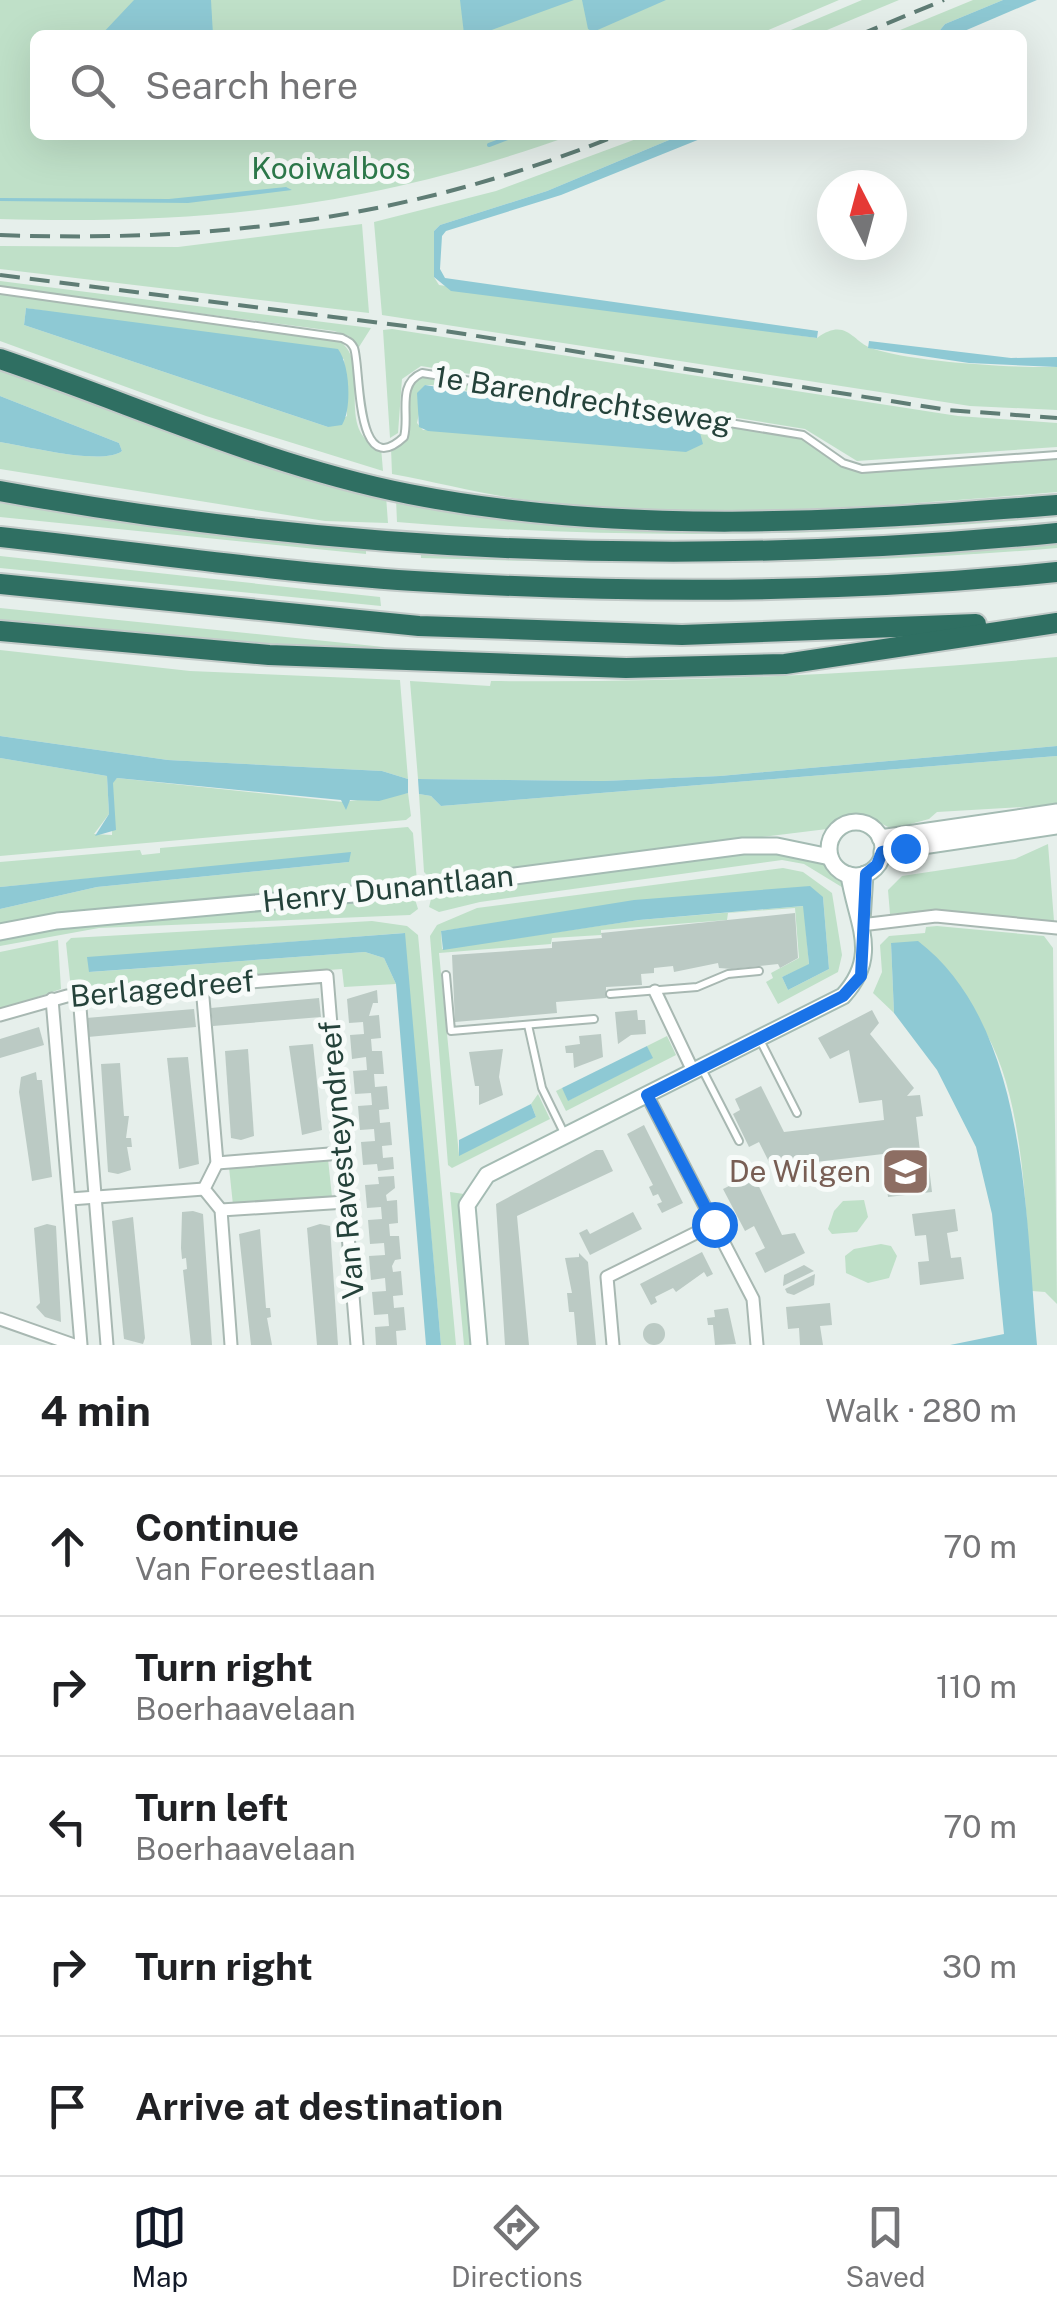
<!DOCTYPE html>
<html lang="en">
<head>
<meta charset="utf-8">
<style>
  :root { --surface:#fff; --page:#f2f2f2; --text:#202124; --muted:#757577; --line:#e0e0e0; --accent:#111827 }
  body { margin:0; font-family:"Public Sans",sans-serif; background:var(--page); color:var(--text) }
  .compass { position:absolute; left:817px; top:170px; width:90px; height:90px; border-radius:50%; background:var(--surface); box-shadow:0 10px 40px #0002; rotate:354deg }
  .stop { position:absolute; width:30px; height:30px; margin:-22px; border:8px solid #1a73e8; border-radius:50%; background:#fff }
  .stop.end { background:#1a73e8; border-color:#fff; box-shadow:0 2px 10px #0008 }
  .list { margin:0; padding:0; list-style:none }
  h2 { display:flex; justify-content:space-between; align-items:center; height:130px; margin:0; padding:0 40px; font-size:42px }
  h2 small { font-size:32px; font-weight:400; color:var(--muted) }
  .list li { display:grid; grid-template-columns:65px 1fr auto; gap:30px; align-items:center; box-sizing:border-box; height:140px; padding:0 40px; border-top:2px solid var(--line) }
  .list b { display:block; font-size:38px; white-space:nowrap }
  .list p { margin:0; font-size:32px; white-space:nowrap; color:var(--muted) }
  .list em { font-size:32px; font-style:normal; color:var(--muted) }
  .icon { flex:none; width:55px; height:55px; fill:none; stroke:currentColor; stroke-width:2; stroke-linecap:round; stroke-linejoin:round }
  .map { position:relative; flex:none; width:1057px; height:1345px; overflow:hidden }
  .search { position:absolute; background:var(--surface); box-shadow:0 10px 40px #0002; left:30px; right:30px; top:30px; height:110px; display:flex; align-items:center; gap:25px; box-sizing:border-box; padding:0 35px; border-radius:15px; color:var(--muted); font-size:38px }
  .sheet { height:830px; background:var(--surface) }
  nav { display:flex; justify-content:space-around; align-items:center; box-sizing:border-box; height:140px; border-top:2px solid var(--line); background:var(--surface); font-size:28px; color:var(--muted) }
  nav a { display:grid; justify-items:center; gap:5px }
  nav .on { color:var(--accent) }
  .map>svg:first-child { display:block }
  .green { fill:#bfe0c8; fill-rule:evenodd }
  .water { fill:#8ec9d4 }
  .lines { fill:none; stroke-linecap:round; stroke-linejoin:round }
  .stream { stroke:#8ec9d4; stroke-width:4 }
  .building { fill:#bbcac4 }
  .lane-casing { stroke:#a8b8b2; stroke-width:10 }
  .street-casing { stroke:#a8b8b2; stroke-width:15 }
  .secondary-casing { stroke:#a4bbb3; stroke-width:19 }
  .highway-casing { stroke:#c2cac8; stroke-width:24 }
  .lane { stroke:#fff; stroke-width:6 }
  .street { stroke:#fff; stroke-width:11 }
  .secondary { stroke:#fff; stroke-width:15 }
  .highway { stroke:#2f6f62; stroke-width:20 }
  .rail { stroke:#5f7d75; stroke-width:4; stroke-dasharray:20 10; stroke-linecap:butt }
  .route { stroke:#1a73e8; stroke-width:12 }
  .labels { text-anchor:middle; stroke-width:10; stroke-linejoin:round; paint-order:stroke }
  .park-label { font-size:30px; fill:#2d7a4b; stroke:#f7fbf9 }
  .street-label { font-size:30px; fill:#24423a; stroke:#f7fbf9 }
  .education-label { font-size:30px; fill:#785e54; stroke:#f7fbf9; text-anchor:end }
</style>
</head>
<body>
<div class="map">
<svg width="1057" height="1345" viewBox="0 0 1057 1345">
  <rect width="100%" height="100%" fill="#e6efeb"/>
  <g class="green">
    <path d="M 0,0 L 839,0 L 757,35 L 35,35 L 35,135 L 572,135 C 375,206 208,225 0,219 Z"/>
    <path d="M 862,0 L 899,0 L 815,35 L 779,35 Z"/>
    <path d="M 973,0 L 1003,0 L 945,24 L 936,35 L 888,35 Z"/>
    <path d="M 647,135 L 681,135 L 547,191 L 440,225 L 434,231 L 434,277 L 439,285 L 817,338 C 846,317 852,341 871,348 C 910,362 1014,368 1057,367 L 1057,410 L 970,406 L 382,315 L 374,222 L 496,191 Z"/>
    <path d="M 362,224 L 369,313 L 0,269 L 0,246 L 178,247 Z"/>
    <path d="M 0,281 L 371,328 L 359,347 L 349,336 L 334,331 L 0,287 Z"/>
    <path d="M 0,294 L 339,341 C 374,363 332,434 381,447 L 383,471 L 206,416 L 0,341 ZM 26,308 L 344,359 L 347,416 L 328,427 L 24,325 Z"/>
    <path d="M 392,329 L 958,416 L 1057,423 L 1057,447 L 857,461 L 805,429 L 421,366 L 402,379 L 398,433 L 390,438 L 383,330 Z"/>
    <path d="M 0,370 L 386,496 L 388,523 L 325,521 L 0,469 L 0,442 C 26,446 103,466 122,451 L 119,443 L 0,396 Z"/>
    <path d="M 421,376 L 796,436 C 820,444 834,468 859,471 L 1057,457 L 1057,492 C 882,507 701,521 526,500 C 480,494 437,482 392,474 L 391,448 L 406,440 L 410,428 L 408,392 ZM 425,385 L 431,385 L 689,427 L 423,430 L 417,423 Z"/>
    <path d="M 396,499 L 521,518 L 1057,508 L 1057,517 C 838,537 616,540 397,522 Z"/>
    <path d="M 0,503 L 366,549 L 366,554 L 0,517 Z"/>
    <path d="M 1057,540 L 1057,548 C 844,566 634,565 421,558 L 421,551 Z"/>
    <path d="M 0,556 L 380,597 L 381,606 L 0,568 Z"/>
    <path d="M 0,608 L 384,647 L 385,654 L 0,622 Z"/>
    <path d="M 0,650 L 190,671 L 400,680 L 408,779 L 382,771 L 168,760 L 0,736 Z"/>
    <path d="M 1057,657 L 1057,746 L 720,776 L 603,781 L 418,779 L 410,681 L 490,686 L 491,681 C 681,683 868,674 1057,657 Z"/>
    <path d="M 1057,756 L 1057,805 L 937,812 L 929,819 L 892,829 C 868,816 849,809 827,829 L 430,878 L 424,872 L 419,794 L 431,796 L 441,806 Z"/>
    <path d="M 0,758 L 107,776 L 109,814 L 94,834 L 112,835 L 113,782 L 117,778 L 343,802 L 408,793 L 411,816 L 406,820 L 0,856 Z"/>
    <path d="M 408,827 L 413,833 L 417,881 L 57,914 L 0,926 L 0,909 L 97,887 L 349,862 L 341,855 L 0,887 L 0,862 L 140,850 L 142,855 L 160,853 L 160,848 Z"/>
    <path d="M 1048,844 L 1054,921 L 937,910 L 890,914 L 888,890 L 902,876 L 1015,859 Z"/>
    <path d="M 749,854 C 787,853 827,849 845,889 L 804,864 L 782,860 L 480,902 L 439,912 L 429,907 L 432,895 Z"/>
    <path d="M 783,868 L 803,872 L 832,893 L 842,955 L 838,972 L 778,1004 L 766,982 L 773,978 L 771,973 L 799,958 L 795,908 L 728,913 L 727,920 L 601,930 L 601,935 L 552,938 L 551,944 L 439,953 L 459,1155 L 536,1117 L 531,1104 L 538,1094 L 550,1119 L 452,1168 L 448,1165 L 430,936 L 437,925 L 477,908 ZM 823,897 L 829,969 L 788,990 L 782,977 L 809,965 L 804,906 L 639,920 L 442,949 L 441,931 L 518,920 Z"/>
    <path d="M 414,896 L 418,909 L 410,915 L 99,928 L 0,946 L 0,939 L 89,923 Z"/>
    <path d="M 372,921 L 407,926 L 418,935 L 456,1345 L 441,1345 L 404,933 L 88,958 L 90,972 L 365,952 L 384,958 L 396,984 L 344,987 L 342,969 L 71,989 L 66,943 L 71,938 Z"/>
    <path d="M 937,926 L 1044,936 L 1053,948 L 1057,1304 L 1045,1292 L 1032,1291 C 1025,1214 1025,1102 986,1033 C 972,1009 914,965 891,943 L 894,1013 L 873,993 L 882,972 L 880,945 L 889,936 L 925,933 L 926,927 Z"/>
    <path d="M 58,940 L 61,989 L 0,1010 L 0,952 Z"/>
    <path d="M 667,1036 L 676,1055 L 566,1111 L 556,1091 L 562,1088 L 569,1100 L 652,1058 L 647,1046 Z"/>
    <path d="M 328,1159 L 332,1197 L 233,1205 L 229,1167 Z"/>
    <path d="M 450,1192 L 464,1194 L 473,1345 L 464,1345 Z"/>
    <path d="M 864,1200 L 868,1217 L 857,1232 L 832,1234 L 828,1229 L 834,1211 L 843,1201 Z"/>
    <path d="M 881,1244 L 891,1246 L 897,1256 L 889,1278 L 868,1283 L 846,1273 L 845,1256 L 854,1249 Z"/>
  </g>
  <g class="water">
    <path d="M 134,0 L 211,0 L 213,35 L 101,35 Z"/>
    <path d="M 460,0 L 574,0 L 478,35 L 464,34 Z"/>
    <path d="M 582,0 L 666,0 L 593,32 L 588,29 Z"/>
    <path d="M 1003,0 L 1037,0 L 955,35 L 936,35 L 945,24 Z"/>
    <path d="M 681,135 L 710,135 L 561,195 L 446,231 L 442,236 L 440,269 L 445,278 L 818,331 L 817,338 L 451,291 L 434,277 L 434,231 L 440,225 L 547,191 Z"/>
    <path d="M 286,187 L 292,190 L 188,203 L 0,201 L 0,198 L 169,199 Z"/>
    <path d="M 26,308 L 338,349 C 350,365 352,409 342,425 L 328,427 L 24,325 Z"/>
    <path d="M 869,341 L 1011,358 L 1057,357 L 1057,367 L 969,363 L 868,348 Z"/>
    <path d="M 425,385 L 689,427 L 700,433 L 703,444 L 686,452 L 428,431 L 419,427 L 417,393 Z"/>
    <path d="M 0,396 L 119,443 L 122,451 C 103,466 26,446 0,442 Z"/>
    <path d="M 0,736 L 168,760 L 382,771 L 408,779 L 408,793 L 379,801 L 350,800 L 346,810 L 341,800 L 117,778 L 113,783 L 116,830 L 95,836 L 109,814 L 107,776 L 0,758 Z"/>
    <path d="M 1057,746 L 1057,756 L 441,806 L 431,796 L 419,794 L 418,779 L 603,781 L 720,776 Z"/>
    <path d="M 351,852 L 349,862 L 97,887 L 0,909 L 0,887 Z"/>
    <path d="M 810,886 L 823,897 L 829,969 L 788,990 L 782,977 L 809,964 L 803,906 L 639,920 L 443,950 L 441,931 L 634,900 Z"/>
    <path d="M 405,933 L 441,1345 L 426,1345 L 396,984 L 384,958 L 365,952 L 89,972 L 87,957 Z"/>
    <path d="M 918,941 C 1029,1026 1025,1218 1037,1345 L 950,1345 L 1004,1334 L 992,1214 L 976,1147 L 937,1070 L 894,1013 L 891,943 Z"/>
    <path d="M 647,1046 L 653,1058 L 568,1101 L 562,1088 Z"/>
    <path d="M 531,1104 L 536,1117 L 459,1156 L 459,1140 Z"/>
  </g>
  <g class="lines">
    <path class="stream" d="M 489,145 L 516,135"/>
  </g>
  <g class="building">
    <path d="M 795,913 L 798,958 L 780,968 L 778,964 L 732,969 L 719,968 L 718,963 L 674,972 L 673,966 L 654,968 L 654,973 L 641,974 L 642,985 L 606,987 L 606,998 L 556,1002 L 557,1013 L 455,1022 L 452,955 L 552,948 L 552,942 L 602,938 L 601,933 Z"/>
    <path d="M 377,990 L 378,1003 L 373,1003 L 369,1016 L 379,1015 L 381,1038 L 371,1039 L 372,1051 L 382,1051 L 384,1074 L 374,1074 L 375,1087 L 387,1086 L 389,1109 L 379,1110 L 380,1123 L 390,1122 L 392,1145 L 382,1146 L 383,1158 L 393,1157 L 394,1169 L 378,1171 L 377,1164 L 363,1165 L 361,1142 L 375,1141 L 374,1129 L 360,1130 L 358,1106 L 372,1105 L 371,1093 L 355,1094 L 353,1071 L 367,1070 L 366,1057 L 352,1059 L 350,1035 L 364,1034 L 363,1022 L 349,1023 L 347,999 Z"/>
    <path d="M 319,998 L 321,1017 L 213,1026 L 211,1008 Z"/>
    <path d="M 194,1009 L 196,1027 L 88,1037 L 86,1018 Z"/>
    <path d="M 637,1010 L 638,1020 L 645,1020 L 646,1034 L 631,1035 L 618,1044 L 615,1012 Z"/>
    <path d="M 872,1010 L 879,1023 L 870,1034 L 914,1088 L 907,1096 L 920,1095 L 923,1116 L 916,1117 L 921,1160 L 928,1159 L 932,1192 L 888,1197 L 883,1154 L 799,1164 L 800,1173 L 778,1180 L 759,1142 L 749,1147 L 733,1114 L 740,1110 L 735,1099 L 761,1086 L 784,1132 L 884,1120 L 882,1100 L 859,1103 L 849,1050 L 830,1059 L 818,1038 Z"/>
    <path d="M 39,1027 L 44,1045 L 0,1058 L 0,1039 Z"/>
    <path d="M 601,1034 L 603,1057 L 574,1068 L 573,1053 L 566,1053 L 565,1046 L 580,1044 L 579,1036 Z"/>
    <path d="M 313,1044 L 322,1130 L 302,1135 L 289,1046 Z"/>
    <path d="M 248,1049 L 254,1136 L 241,1140 L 231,1138 L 225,1051 Z"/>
    <path d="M 503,1049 L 499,1077 L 503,1095 L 479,1105 L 479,1086 L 475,1086 L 469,1052 Z"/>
    <path d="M 188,1057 L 199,1164 L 179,1169 L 167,1058 Z"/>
    <path d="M 120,1063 L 124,1116 L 129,1116 L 126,1138 L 131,1138 L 132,1147 L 127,1147 L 131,1170 L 118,1174 L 108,1172 L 101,1064 Z"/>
    <path d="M 36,1072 L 37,1080 L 42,1080 L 52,1177 L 32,1181 L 19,1092 L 21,1077 Z"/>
    <path d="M 644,1125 L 683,1203 L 662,1213 L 657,1204 L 662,1202 L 658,1194 L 653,1196 L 649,1187 L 653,1185 L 627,1134 Z"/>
    <path d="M 596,1150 L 603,1150 L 613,1171 L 517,1216 L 529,1345 L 505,1345 L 496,1204 Z"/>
    <path d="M 753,1174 L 782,1235 L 795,1233 L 805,1253 L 765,1273 L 755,1253 L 765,1248 L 754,1226 L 745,1231 L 723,1189 Z"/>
    <path d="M 394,1176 L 395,1188 L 386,1195 L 387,1201 L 397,1200 L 398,1223 L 389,1224 L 390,1236 L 399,1236 L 401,1259 L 395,1260 L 392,1266 L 393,1272 L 401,1271 L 403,1295 L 393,1296 L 394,1308 L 404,1307 L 406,1330 L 396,1331 L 397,1345 L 376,1345 L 375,1327 L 389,1326 L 388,1314 L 374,1315 L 372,1292 L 386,1291 L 385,1278 L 371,1280 L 369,1256 L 385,1255 L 384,1243 L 370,1244 L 368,1220 L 382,1219 L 381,1207 L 367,1208 L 365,1185 L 379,1184 L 378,1177 Z"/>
    <path d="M 955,1209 L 958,1231 L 947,1233 L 951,1258 L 961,1257 L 964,1279 L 920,1285 L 918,1262 L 929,1261 L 926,1235 L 915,1236 L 912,1214 Z"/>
    <path d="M 193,1211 L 203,1214 L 212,1345 L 191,1345 L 183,1270 L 187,1269 L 186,1258 L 182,1259 L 181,1248 L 182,1212 Z"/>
    <path d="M 633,1212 L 642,1229 L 590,1255 L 579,1233 L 587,1229 L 590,1234 Z"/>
    <path d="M 133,1217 L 145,1338 L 143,1344 L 124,1339 L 112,1221 Z"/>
    <path d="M 47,1224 L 56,1226 L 61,1322 L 45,1317 L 36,1307 L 40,1303 L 34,1228 Z"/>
    <path d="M 320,1224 L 330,1226 L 338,1345 L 317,1345 L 307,1228 Z"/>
    <path d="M 260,1229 L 266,1308 L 270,1308 L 271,1317 L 267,1318 L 272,1345 L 251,1345 L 239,1234 Z"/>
    <path d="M 702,1252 L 713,1274 L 707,1277 L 704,1272 L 676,1292 L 673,1288 L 655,1297 L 657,1302 L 651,1305 L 640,1284 Z"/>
    <path d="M 579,1253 L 588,1262 L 596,1345 L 577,1345 L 574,1312 L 569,1312 L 567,1293 L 572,1293 L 565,1258 L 579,1257 Z"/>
    <path d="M 804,1265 L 814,1271 L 783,1286 L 784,1275 Z"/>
    <path d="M 815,1274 L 814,1285 L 794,1295 L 787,1293 L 785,1289 Z"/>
    <path d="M 830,1303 L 832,1325 L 820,1326 L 823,1345 L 800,1345 L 799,1328 L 788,1329 L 786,1307 Z"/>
    <path d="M 728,1308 L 736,1344 L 715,1345 L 713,1325 L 708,1325 L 707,1318 L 715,1317 L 714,1310 Z"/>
    <circle cx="654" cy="1334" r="11"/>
  </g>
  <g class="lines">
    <defs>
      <g id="lane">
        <path d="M 0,290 L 342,338 C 349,342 350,341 354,348 C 361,365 354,484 404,437 C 410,415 396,384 422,373 L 803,435 L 843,463 L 862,469 L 1057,455"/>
        <path d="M 446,975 L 451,1031 L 594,1019"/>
        <path d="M 610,994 L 697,987 L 728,974 L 759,971"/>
        <path d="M 528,1025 L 542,1088 L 565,1135"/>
        <path d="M 759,1038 L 797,1113"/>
        <path d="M 701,1067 L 739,1141"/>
      </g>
      <g id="street">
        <path d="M 861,925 L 936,916 L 1057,928"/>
        <path d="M 202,986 L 217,1163 L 204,1189 L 221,1210 L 231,1345"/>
        <path d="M 655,991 L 693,1071"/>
        <path d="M 79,995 L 107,1345"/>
        <path d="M 52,999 L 81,1345"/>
        <path d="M 0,1015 L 67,996 L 327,976 L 357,1345"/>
        <path d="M 647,1095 L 753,1299 L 757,1345"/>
        <path d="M 217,1163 L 342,1153"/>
        <path d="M 70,1199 L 204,1189"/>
        <path d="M 221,1210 L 346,1202"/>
        <path d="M 0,1319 L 74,1345"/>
        <path d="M 613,1345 L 607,1277 L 714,1224"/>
      </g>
      <g id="secondary">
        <circle cx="856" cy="849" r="27"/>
        <path d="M 880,838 L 1057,812"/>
        <path d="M 882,852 L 1057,826"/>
        <path d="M 862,921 L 865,874"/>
        <path d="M 0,932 L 57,921 L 431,887 L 743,846 L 777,846 L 830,857"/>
        <path d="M 479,1345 L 467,1205 L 487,1175 L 843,996 C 881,955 856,922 849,875"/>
      </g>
      <g id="highway">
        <path d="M 0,359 C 136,405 267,466 409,494 C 623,536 841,522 1057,505"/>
        <path d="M 0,491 C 349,555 704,567 1057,533"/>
        <path d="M 0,537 C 138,552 276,572 414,581 C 628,594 844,594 1057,572"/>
        <path d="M 0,584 L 419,626 L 682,635 L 976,624"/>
        <path d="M 0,631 L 269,655 L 626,668 L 785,664 L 1057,623"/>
      </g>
    </defs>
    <use href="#lane" class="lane-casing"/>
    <use href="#street" class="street-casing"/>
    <use href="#secondary" class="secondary-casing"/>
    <use href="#highway" class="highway-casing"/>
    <use href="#lane" class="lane"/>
    <use href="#street" class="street"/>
    <use href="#secondary" class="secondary"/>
    <use href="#highway" class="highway"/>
    <g class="rail">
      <path d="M 859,35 L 944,0"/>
      <path d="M 0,235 C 219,243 413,218 618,135"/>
      <path d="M 0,275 L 445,331 L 948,410 L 1057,418"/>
    </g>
  </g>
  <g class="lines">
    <path class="route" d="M 714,1224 L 647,1095 L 843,996 L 861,976 L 866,874 L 877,865 L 882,852 L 905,848"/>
  </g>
  <defs>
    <symbol id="school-square" viewBox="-11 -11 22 22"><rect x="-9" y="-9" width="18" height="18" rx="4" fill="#8d6e63" stroke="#f7fbf9"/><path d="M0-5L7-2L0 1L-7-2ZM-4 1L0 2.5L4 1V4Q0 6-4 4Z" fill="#fff"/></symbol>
  </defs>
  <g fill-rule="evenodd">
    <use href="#school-square" x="878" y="1144" width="55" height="55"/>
  </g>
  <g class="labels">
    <g class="park-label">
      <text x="331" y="179">Kooiwalbos</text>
    </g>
    <g class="street-label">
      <text transform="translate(583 400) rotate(9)" y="10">1e Barendrechtseweg</text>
      <text transform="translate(388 889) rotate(-6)" y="10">Henry Dunantlaan</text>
      <text transform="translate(162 989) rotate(-5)" y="10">Berlagedreef</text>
      <text transform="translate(342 1160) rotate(-95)" y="10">Van Ravesteyndreef</text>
    </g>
    <g class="education-label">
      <text x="871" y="1182">De Wilgen</text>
    </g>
  </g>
</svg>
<svg class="compass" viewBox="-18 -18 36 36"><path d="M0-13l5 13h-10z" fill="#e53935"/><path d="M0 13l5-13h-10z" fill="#757577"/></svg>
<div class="stop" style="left:714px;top:1224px"></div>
<div class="stop end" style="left:905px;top:848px"></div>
<div class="search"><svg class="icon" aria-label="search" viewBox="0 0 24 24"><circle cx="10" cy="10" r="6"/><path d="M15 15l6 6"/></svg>Search here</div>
</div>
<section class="sheet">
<h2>4 min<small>Walk · 280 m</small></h2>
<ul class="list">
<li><svg class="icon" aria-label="ahead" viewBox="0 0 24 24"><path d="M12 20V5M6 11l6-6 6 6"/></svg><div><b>Continue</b><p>Van Foreestlaan</p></div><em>70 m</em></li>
<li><svg class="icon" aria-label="right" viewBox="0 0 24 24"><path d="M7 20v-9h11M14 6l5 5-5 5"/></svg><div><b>Turn right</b><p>Boerhaavelaan</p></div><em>110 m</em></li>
<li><svg class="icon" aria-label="left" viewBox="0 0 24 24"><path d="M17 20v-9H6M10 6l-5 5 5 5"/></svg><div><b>Turn left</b><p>Boerhaavelaan</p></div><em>70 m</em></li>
<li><svg class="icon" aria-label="right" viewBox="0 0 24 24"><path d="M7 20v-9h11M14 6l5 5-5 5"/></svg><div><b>Turn right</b></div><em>30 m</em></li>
<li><svg class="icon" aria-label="arrive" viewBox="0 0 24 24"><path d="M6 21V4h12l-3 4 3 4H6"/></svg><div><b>Arrive at destination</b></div></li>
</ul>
</section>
<nav>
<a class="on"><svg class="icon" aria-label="map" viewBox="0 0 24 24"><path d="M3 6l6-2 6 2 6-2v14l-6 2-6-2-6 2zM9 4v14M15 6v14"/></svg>Map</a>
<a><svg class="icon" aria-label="directions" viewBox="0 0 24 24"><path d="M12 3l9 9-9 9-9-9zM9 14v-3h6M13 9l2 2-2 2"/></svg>Directions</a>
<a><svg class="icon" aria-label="saved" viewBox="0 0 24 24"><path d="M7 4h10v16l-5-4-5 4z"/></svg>Saved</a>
</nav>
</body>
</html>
